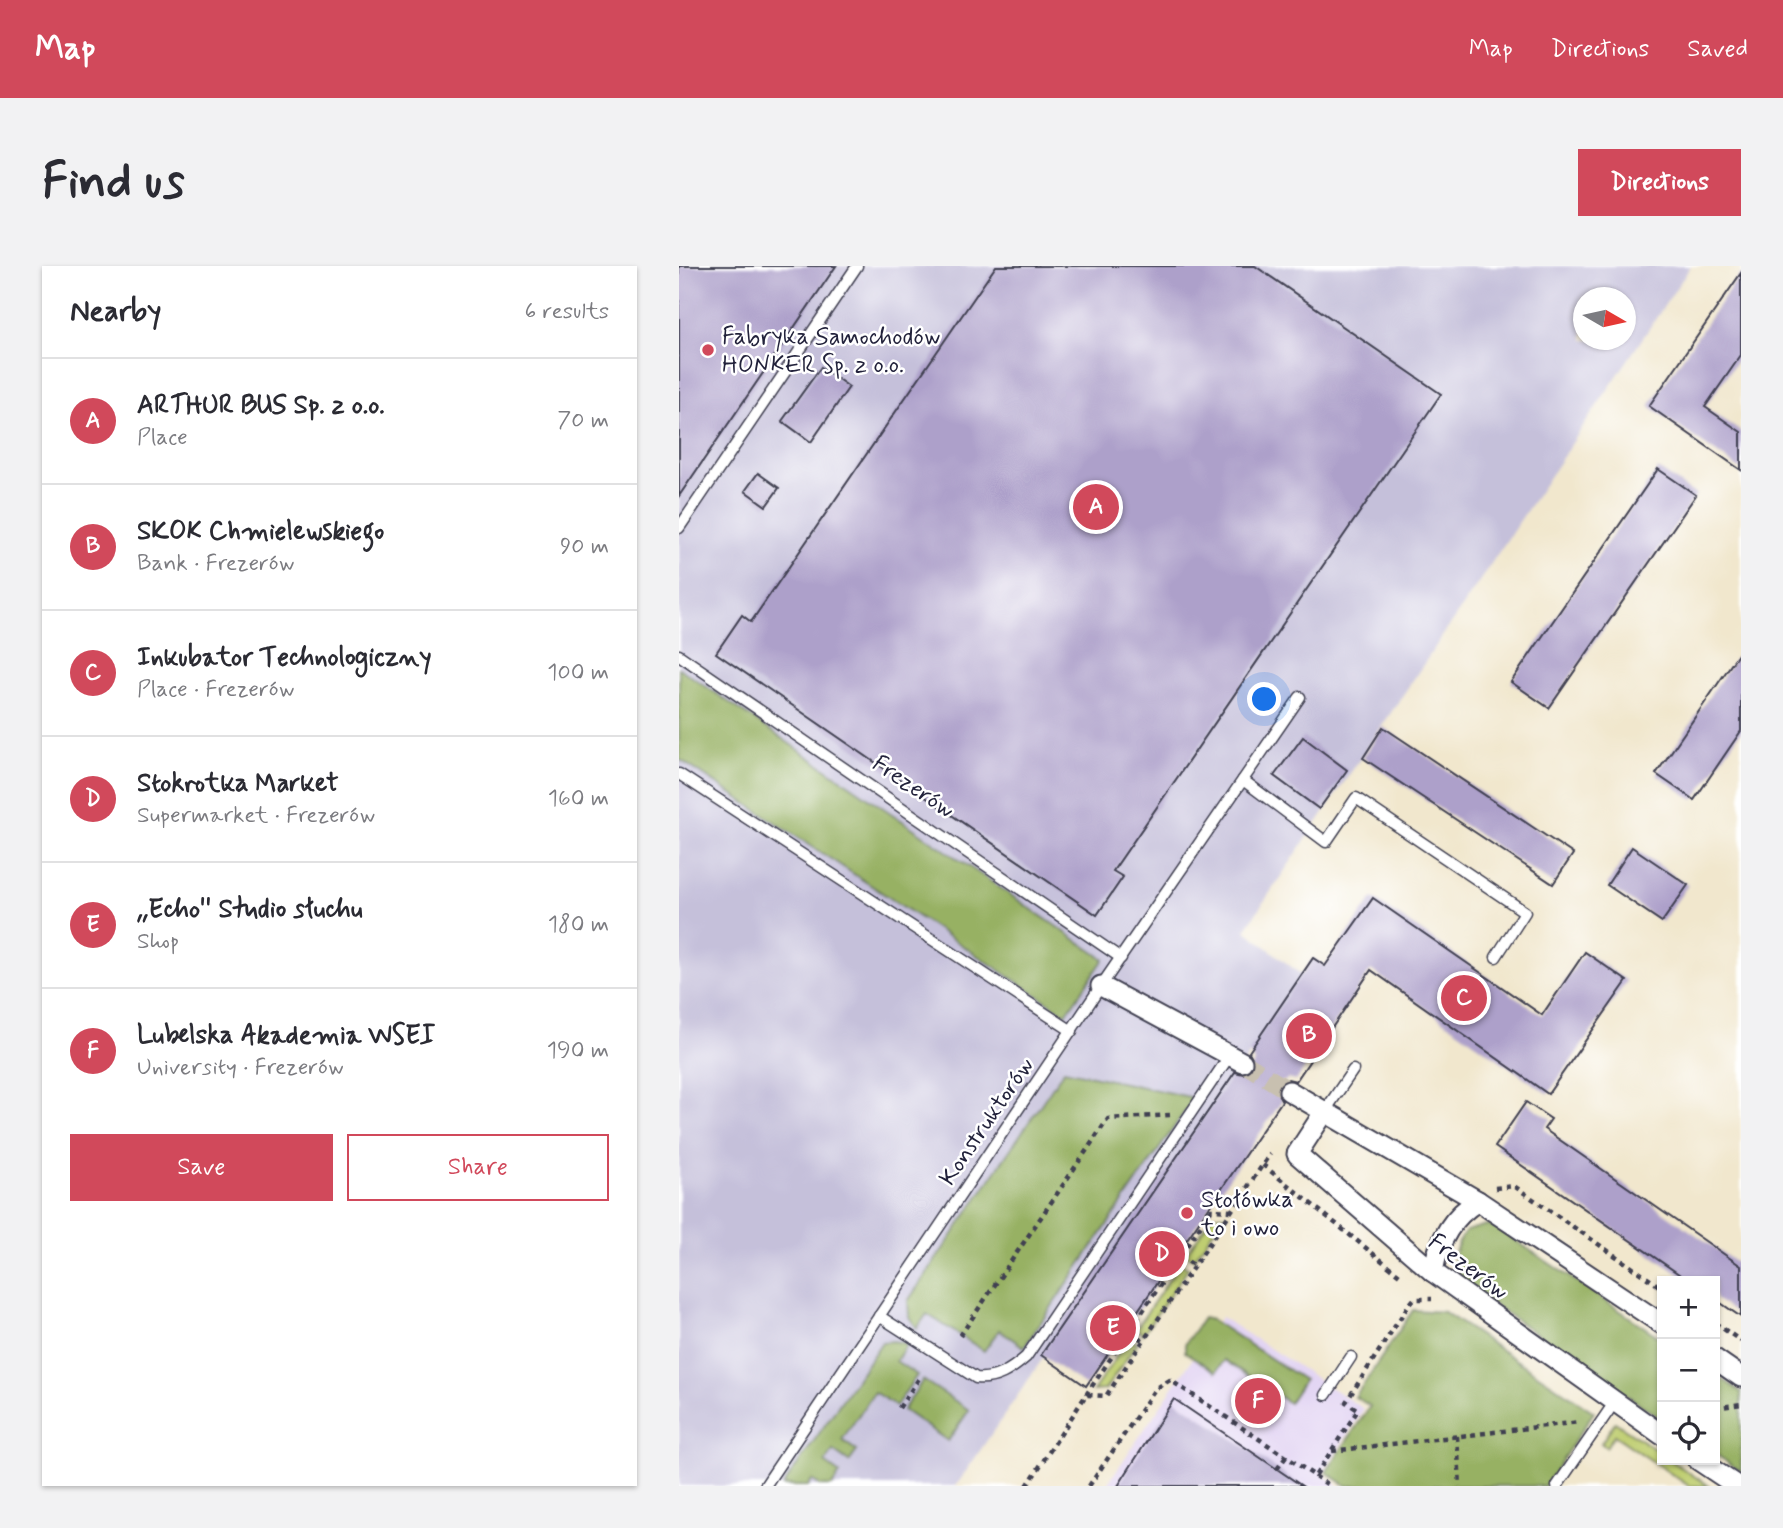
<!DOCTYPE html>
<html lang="en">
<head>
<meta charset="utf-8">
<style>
  :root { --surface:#fff; --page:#f2f2f3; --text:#2b2b33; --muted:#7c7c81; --line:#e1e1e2; --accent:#d1495b }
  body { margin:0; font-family:Mynerve,sans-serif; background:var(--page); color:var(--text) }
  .controls { position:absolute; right:21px; bottom:21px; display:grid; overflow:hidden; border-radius:0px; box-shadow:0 2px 5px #0004 }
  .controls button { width:63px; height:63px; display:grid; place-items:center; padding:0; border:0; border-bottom:2px solid var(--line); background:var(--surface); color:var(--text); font:35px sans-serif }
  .compass { position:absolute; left:894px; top:21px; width:63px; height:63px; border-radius:50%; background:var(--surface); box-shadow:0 2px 5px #0004; rotate:99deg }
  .you { position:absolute; left:586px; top:434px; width:24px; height:24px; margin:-18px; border:5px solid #fff; border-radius:50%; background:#1a73e8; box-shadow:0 0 0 10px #1a73e833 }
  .badge { display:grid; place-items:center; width:46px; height:46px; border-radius:50%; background:var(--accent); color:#fff; font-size:23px; font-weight:700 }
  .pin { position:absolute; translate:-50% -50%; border:4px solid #fff; box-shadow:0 2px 7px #0006 }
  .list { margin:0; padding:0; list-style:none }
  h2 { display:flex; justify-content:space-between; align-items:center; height:91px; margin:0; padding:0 28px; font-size:30px }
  h2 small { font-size:23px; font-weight:400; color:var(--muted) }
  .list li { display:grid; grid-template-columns:46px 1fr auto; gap:21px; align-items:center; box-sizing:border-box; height:126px; padding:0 28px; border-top:2px solid var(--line) }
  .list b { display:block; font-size:26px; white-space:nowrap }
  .list p { margin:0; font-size:23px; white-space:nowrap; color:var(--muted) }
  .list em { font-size:23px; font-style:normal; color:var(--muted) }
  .actions { display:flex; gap:14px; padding:21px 28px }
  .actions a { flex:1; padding:16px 0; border:2px solid var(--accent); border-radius:0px; text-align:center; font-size:24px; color:var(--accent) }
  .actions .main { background:var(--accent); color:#fff }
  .icon { flex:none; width:38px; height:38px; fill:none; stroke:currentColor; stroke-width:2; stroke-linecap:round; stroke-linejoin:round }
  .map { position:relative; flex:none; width:1062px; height:1220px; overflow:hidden; border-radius:0px }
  header { display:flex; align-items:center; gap:42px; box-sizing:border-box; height:98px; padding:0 35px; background:var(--accent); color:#fff }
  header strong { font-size:33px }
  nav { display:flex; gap:38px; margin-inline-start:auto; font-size:24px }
  .intro { display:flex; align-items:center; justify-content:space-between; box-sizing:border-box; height:168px; padding:0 42px }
  h1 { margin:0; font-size:49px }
  .button { padding:18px 32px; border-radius:0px; background:var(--accent); color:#fff; font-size:24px; font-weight:700 }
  main { display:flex; gap:42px; padding:0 42px }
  aside { flex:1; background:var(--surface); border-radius:0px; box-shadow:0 2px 5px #0004 }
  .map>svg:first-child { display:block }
  .built { fill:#e2d4f3 }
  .industrial { fill:#c5c0da; fill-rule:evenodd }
  .green { fill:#bfce71; stroke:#707856; stroke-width:2 }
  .forest { fill:#97b163; stroke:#5c6a4f; stroke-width:2 }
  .building { fill:#ada0ca }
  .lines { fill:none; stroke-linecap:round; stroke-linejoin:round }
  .street-tunnel { stroke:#c8c0b0; stroke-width:19; stroke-dasharray:19 10; stroke-linecap:butt }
  .lane-casing { stroke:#414051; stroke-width:13 }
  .street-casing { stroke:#414051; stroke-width:23 }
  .path { stroke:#414051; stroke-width:4.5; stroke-dasharray:5 5; stroke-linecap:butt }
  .lane { stroke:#fff; stroke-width:10 }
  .street { stroke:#fff; stroke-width:19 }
  .poi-dot { fill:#d1495b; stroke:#fff; stroke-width:2.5 }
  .labels { text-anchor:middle; stroke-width:5; stroke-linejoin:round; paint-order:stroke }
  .poi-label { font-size:24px; fill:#22223b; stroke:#fff; text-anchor:start }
  .street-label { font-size:24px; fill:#22223b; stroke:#fff }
</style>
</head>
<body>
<header>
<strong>Map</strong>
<nav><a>Map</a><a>Directions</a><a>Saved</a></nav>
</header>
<div class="intro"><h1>Find us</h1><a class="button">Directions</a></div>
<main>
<aside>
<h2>Nearby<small>6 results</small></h2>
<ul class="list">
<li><span class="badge">A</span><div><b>ARTHUR BUS Sp. z o.o.</b><p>Place</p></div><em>70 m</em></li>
<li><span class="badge">B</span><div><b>SKOK Chmielewskiego</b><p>Bank · Frezerów</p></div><em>90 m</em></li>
<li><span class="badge">C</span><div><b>Inkubator Technologiczny</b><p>Place · Frezerów</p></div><em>100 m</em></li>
<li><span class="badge">D</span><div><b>Stokrotka Market</b><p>Supermarket · Frezerów</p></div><em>160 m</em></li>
<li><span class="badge">E</span><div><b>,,Echo'' Studio słuchu</b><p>Shop</p></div><em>180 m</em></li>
<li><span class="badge">F</span><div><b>Lubelska Akademia WSEI</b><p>University · Frezerów</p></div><em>190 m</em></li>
</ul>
<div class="actions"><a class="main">Save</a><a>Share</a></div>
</aside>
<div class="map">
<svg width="1062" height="1220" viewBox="0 0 1062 1220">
  <rect width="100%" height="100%" fill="#fff"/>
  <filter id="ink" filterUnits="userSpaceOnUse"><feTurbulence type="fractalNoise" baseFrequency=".0143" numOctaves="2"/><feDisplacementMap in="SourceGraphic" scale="14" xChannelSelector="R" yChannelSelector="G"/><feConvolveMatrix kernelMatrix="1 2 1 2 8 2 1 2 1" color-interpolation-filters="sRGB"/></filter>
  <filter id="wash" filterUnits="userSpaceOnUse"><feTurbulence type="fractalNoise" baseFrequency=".00686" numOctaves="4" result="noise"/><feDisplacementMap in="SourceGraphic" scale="28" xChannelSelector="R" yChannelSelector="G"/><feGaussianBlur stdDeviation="1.57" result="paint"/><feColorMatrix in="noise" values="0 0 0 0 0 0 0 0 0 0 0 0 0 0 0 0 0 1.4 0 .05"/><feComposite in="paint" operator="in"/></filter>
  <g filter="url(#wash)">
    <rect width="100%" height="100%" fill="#f1e7cd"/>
    <path class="built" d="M 542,1051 L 685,1143 L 643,1208 L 660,1220 L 427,1220 Z"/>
    <path class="industrial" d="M 0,0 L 1012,0 L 566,664 L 624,710 L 277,1220 L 0,1220 ZM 904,32 L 946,32 L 946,74 L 904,74 Z"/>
    <g class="green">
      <path d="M 534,949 L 545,949 L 515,993 L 507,988 Z"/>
      <path d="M 501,997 L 509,1002 L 464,1068 L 457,1063 Z"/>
      <path d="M 450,1072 L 458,1077 L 426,1124 L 414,1125 Z"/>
      <path d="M 936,1156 L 983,1188 L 983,1194 L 991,1194 L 1030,1220 L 1010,1220 L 935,1169 L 927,1181 L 922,1177 Z"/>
    </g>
    <g class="forest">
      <path d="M 0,402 L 425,693 L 387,748 L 0,493 Z"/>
      <path d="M 385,804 L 515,832 L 345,1081 L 320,1064 L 305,1085 L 248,1048 L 238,1062 L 230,1051 L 229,1035 Z"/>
      <path d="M 807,959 L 818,962 L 983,1073 L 983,1153 L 790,1022 C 773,1002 770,987 787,965 Z"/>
      <path d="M 734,1044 L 765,1046 L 915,1146 L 866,1220 L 668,1220 L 647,1206 L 691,1140 L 676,1131 Z"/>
      <path d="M 524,1052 L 533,1054 L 625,1114 L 610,1137 L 545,1094 L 537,1106 L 506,1086 L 506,1078 Z"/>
      <path d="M 215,1075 L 228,1078 L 217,1095 L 238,1109 L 217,1140 L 195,1126 L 163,1174 L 178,1185 L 170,1196 L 154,1185 L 146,1197 L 161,1208 L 153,1220 L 142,1220 L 133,1214 L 129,1220 L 104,1220 L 203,1076 Z"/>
      <path d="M 1036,1108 L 1062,1126 L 1062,1205 L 1036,1188 Z"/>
      <path d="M 244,1114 L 290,1144 L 269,1175 L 224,1144 Z"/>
    </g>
    <g id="blocks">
      <g class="building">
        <path d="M 0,0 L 157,0 L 0,230 Z"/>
        <path d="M 317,0 L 576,0 L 762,128 L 434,605 L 444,611 L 418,649 L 37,387 L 63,349 L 72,356 Z"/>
        <path d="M 1062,7 L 1062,89 L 1026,141 L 1062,166 L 1062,204 L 970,140 Z"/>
        <path d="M 142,101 L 170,121 L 132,176 L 103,155 Z"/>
        <path d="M 979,203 L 1017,229 L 870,442 L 832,416 Z"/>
        <path d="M 79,207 L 100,222 L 87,240 L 66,225 Z"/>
        <path d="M 1062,384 L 1062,465 L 1015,534 L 977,508 Z"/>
        <path d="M 704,461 L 894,588 L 874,618 L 684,492 Z"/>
        <path d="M 624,471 L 668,504 L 640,543 L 595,510 Z"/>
        <path d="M 953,581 L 1009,619 L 983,656 L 928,619 Z"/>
        <path d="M 694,632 L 863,749 L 906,686 L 948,715 L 869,828 L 692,704 L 617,815 L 609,813 L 600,818 L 598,826 L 603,835 L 407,1120 L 362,1089 L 556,806 L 564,808 L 573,802 L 575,795 L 570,786 L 634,692 L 646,700 Z"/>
        <path d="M 847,836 L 872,853 L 865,863 L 1062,1000 L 1062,1051 L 1036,1033 L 1036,1015 L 1010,1015 L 816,881 Z"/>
        <path d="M 495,1133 L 598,1203 L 623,1220 L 439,1220 Z"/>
      </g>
    </g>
  </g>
  <g filter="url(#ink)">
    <use href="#blocks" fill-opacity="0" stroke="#414051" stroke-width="2"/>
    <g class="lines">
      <path class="street-tunnel" d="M 563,796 L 610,825"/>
      <defs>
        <g id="lane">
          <path d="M 0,262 L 178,0"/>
          <path d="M 0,389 L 442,692"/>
          <path d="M 0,508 L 393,765"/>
          <path d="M 564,514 L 647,576 L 677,532 L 846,646 L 817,691"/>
          <path d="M 646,845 L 674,804"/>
          <path d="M 200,1050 L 297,1112 C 317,1114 332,1104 347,1091 L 551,789"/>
          <path d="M 647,1129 L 672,1091"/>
          <path d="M 86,1220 L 422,720 L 621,431"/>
          <path d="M 878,1220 L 935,1137"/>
        </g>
        <g id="street">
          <path d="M 422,720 L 563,796"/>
          <path d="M 610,825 L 799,935 L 983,1058"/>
          <path d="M 646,845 L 618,888 L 754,1006 L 983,1169"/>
          <path d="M 754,1006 C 759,976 772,951 799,935"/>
          <path d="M 1036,1093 L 1062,1111"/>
          <path d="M 1019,1194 L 1058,1220"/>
        </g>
      </defs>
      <use href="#lane" class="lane-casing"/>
      <use href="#street" class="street-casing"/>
      <g class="path">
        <path d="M 584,899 L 723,1011"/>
        <path d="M 816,922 L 835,920 L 983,1022"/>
        <path d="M 501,990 L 516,1000"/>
        <path d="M 1036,1057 L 1062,1075"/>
        <path d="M 451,1066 L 465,1075"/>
        <path d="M 281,1070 L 429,853 L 491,849"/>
        <path d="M 407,1129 L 532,944 L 552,945"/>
        <path d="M 220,1142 L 241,1111"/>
        <path d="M 1036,1142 L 1062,1138"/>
        <path d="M 778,1170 L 781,1220"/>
        <path d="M 653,1185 L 901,1156"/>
        <path d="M 598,1203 L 607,1191"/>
        <path d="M 636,1210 L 651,1220"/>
        <path d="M 348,1220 L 407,1129 L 427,1130 L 591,888"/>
        <path d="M 410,1220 L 476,1123 L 491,1114 L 636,1210 L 679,1144 L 667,1136 L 729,1040 L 735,1033 L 753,1033"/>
      </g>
      <use href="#lane" class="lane"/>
      <use href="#street" class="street"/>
    </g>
  </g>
  <g class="poi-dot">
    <circle cx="29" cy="84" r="7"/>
    <circle cx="508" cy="947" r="7"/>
  </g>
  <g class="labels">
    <g class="poi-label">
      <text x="43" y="78">Fabryka Samochodów<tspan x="43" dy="28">HONKER Sp. z o.o.</tspan></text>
      <text x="522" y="941">Stołówka<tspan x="522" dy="28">to i owo</tspan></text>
    </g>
    <g class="street-label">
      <text transform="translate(235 520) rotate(34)" y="8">Frezerów</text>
      <text transform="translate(307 855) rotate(-56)" y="8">Konstruktorów</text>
      <text transform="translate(790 1000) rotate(37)" y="8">Frezerów</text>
    </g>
  </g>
</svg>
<div class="controls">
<button>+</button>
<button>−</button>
<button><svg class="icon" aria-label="locate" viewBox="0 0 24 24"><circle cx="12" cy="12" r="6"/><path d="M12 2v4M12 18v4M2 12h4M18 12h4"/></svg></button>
</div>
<svg class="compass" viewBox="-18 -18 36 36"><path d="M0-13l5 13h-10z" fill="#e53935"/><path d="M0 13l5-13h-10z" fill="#7c7c81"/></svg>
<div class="you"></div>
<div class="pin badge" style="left:417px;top:241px">A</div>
<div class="pin badge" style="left:630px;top:770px">B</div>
<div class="pin badge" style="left:785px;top:732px">C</div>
<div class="pin badge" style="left:483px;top:988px">D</div>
<div class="pin badge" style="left:434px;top:1062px">E</div>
<div class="pin badge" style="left:579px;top:1135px">F</div>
</div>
</main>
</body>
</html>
